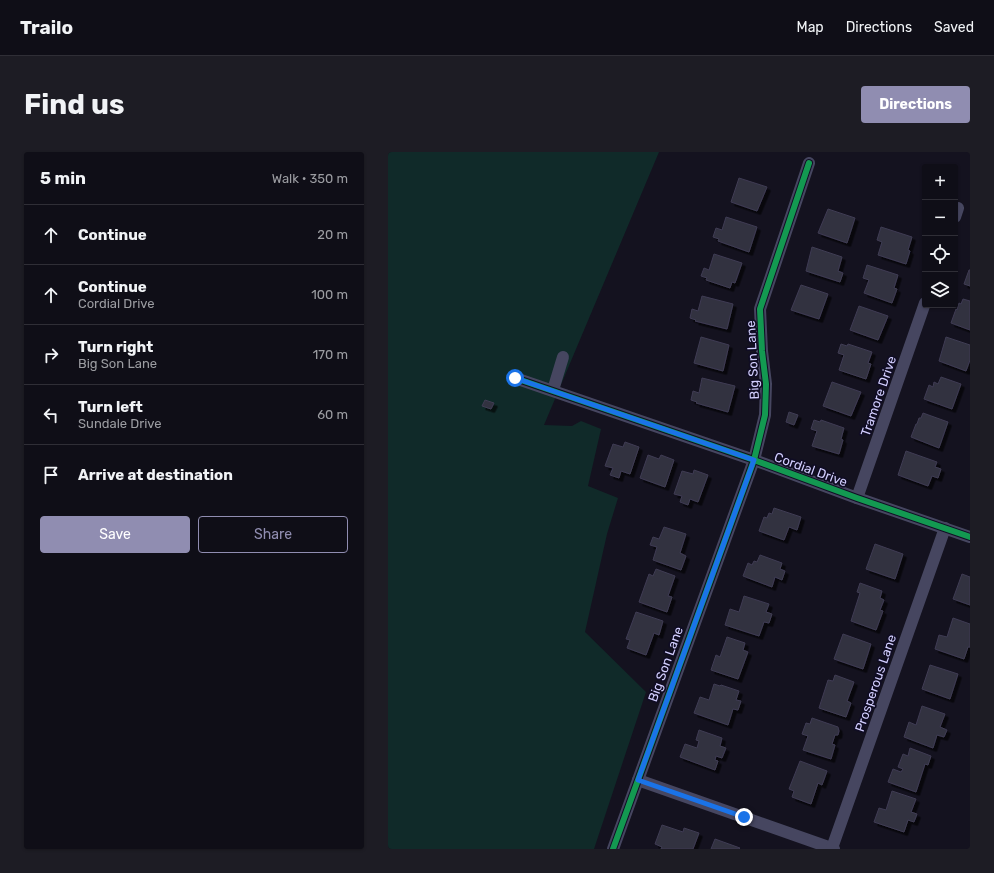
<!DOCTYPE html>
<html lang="en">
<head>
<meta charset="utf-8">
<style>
  :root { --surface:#0f0e17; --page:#1d1c24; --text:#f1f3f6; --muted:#9b9ca1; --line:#2f2e36; --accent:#908db1 }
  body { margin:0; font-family:Rubik,sans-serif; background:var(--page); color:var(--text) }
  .controls { position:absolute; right:12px; top:12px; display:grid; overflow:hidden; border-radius:4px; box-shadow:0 1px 3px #0004 }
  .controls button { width:36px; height:36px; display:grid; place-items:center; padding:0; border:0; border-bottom:1px solid var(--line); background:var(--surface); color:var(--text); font:20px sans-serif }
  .stop { position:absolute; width:12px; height:12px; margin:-9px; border:3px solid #1a73e8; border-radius:50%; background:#fff }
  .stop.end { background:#1a73e8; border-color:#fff; box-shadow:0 1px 4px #0008 }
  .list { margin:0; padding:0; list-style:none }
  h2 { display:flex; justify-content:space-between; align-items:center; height:52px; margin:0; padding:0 16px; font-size:17px }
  h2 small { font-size:13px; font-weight:400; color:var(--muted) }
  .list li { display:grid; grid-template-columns:26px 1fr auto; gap:12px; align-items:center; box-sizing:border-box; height:60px; padding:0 16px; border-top:1px solid var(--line) }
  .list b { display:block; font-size:15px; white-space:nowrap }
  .list p { margin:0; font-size:13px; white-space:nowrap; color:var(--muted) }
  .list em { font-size:13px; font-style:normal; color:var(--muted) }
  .actions { display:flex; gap:8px; padding:12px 16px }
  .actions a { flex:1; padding:9px 0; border:1px solid var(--accent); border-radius:4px; text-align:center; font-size:14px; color:var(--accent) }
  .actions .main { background:var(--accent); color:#fff }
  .icon { flex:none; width:22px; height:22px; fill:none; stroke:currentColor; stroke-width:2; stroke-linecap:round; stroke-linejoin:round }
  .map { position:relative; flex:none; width:582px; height:697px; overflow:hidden; border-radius:4px }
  header { display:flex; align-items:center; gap:24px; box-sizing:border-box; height:56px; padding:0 20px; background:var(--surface); border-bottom:1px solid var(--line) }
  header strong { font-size:19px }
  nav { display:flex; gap:22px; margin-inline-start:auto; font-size:14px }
  .intro { display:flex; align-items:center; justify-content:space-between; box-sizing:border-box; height:96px; padding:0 24px }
  h1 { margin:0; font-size:28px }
  .button { padding:10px 18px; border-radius:4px; background:var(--accent); color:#fff; font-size:14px; font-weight:700 }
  main { display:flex; gap:24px; padding:0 24px }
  aside { flex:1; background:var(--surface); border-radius:4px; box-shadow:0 1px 3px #0004 }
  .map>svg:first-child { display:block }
  .green { fill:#102a29 }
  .building { fill:#323041; stroke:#3f3c53; filter:url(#shadow) }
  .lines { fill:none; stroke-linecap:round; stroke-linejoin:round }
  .street { stroke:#464660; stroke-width:12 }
  .cycleway-casing { stroke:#100d24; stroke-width:8 }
  .cycleway { stroke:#139951; stroke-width:6 }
  .route { stroke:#1a73e8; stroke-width:5 }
  .labels { text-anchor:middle; stroke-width:3.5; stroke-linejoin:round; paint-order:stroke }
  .street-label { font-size:13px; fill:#d3cfff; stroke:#100d24 }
</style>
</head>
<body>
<header>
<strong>Trailo</strong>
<nav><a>Map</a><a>Directions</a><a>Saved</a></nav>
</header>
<div class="intro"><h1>Find us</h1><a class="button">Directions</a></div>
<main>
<aside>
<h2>5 min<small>Walk · 350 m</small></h2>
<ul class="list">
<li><svg class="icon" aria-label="ahead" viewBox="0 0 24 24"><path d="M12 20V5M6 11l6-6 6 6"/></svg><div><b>Continue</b></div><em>20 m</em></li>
<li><svg class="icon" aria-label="ahead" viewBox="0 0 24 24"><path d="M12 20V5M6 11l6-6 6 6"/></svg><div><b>Continue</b><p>Cordial Drive</p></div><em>100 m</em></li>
<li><svg class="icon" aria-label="right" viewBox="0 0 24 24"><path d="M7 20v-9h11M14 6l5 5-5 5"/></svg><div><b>Turn right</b><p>Big Son Lane</p></div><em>170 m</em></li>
<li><svg class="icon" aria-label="left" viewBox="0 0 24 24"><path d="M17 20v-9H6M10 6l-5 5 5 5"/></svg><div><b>Turn left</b><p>Sundale Drive</p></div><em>60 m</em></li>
<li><svg class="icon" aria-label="arrive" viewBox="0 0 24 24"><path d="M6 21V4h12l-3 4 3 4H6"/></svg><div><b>Arrive at destination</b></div></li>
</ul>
<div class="actions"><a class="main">Save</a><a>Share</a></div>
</aside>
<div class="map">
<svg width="582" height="697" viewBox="0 0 582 697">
  <defs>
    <filter id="shadow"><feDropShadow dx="3.5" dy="3.5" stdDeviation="0" flood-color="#0009"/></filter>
  </defs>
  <rect width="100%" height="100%" fill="#14121f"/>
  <path class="green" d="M 0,0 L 271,0 L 156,273 L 184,274 L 193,269 L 213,277 L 200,334 L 230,346 L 219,382 L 197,480 L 258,540 L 206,697 L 0,697 Z"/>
  <g class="building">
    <path d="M 351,26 L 379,35 L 369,59 L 343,50 Z"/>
    <path d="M 440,57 L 467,66 L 459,91 L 430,81 Z"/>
    <path d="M 338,65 L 369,75 L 361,100 L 330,89 L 331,87 L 325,85 L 328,76 L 334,78 Z"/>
    <path d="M 493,75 L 524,85 L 520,98 L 522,99 L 518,112 L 490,103 L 494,90 L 489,88 Z"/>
    <path d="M 424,95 L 454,105 L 450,119 L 455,121 L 452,130 L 418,119 Z"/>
    <path d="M 326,102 L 354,111 L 347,131 L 344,130 L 342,136 L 318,128 L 319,126 L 313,124 L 316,116 L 321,118 Z"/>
    <path d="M 479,113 L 510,123 L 506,136 L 509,137 L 504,151 L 476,141 L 481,128 L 475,126 Z"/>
    <path d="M 581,118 L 582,118 L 582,134 L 576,132 Z"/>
    <path d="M 413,133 L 440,142 L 431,167 L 403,158 Z"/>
    <path d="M 314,144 L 345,152 L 339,177 L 307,169 L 308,168 L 302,166 L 304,157 L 310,159 Z"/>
    <path d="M 575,147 L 582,149 L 582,178 L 563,171 L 568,157 L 569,158 L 571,151 L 573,152 Z"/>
    <path d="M 471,154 L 500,164 L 490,188 L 462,178 Z"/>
    <path d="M 313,185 L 341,193 L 335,219 L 306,211 Z"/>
    <path d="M 558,185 L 582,193 L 582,208 L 578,219 L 551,209 Z"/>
    <path d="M 453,192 L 459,194 L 460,192 L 484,200 L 480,211 L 483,212 L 478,227 L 451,218 L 456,203 L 450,201 Z"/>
    <path d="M 553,225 L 573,232 L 564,257 L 536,247 L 541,233 L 545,235 L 546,230 L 550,232 Z"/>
    <path d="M 314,226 L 347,234 L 340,260 L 308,251 L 309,250 L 303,248 L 305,239 L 311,241 Z"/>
    <path d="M 444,230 L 473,240 L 463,264 L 435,254 Z"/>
    <path d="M 97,248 L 106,251 L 103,257 L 94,254 Z"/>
    <path d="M 401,260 L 410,263 L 406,273 L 398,270 Z"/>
    <path d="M 535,261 L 560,270 L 551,296 L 523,285 L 528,272 L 529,272 L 531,266 L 533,266 Z"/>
    <path d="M 426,268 L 432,270 L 433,268 L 456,276 L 453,287 L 455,288 L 451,302 L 424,294 L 429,279 L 423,277 Z"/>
    <path d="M 237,290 L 251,295 L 242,322 L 233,319 L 231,326 L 222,323 L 225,316 L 217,314 L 225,292 L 235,295 Z"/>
    <path d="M 518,299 L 549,310 L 547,315 L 553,317 L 550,326 L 544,324 L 540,334 L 510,323 Z"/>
    <path d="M 260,303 L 271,307 L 273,303 L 286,308 L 277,335 L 252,326 Z"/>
    <path d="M 306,318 L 320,323 L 310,350 L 302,347 L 300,353 L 292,350 L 294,344 L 286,342 L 294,319 L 305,322 Z"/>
    <path d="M 386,356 L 413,365 L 409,378 L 401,375 L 396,388 L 371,379 L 376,365 L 379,366 L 381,361 L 384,362 Z"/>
    <path d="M 276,375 L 298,382 L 292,401 L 298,404 L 293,418 L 265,408 L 269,395 L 262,393 L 265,385 L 271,387 Z"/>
    <path d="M 487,392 L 515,402 L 507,427 L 478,417 Z"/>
    <path d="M 372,403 L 394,411 L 392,417 L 397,419 L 394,428 L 387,425 L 384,435 L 355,424 L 360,411 L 364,413 L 366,409 L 369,410 Z"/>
    <path d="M 268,417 L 287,424 L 280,444 L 284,445 L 279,460 L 251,450 L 261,422 L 265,424 Z"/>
    <path d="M 574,422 L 582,425 L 582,453 L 565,447 Z"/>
    <path d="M 472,431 L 494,439 L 492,446 L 496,448 L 492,458 L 495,459 L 488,478 L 463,469 L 472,441 L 469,440 Z"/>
    <path d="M 356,444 L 381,452 L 378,460 L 384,462 L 381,471 L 376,470 L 371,484 L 337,473 L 342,457 L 351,460 Z"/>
    <path d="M 248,460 L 275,469 L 271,483 L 266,481 L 258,503 L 239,496 L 242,488 L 238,487 Z"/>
    <path d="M 565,466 L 582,472 L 582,495 L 580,495 L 576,507 L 547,497 L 551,483 L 559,485 Z"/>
    <path d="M 455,482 L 483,492 L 475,517 L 446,507 Z"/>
    <path d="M 339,485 L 357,491 L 355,498 L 360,500 L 350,527 L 323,518 L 328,503 L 332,505 Z"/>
    <path d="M 542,513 L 570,522 L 562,547 L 534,537 Z"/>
    <path d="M 447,523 L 466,530 L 459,549 L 463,551 L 458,565 L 431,556 L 440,528 L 445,529 Z"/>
    <path d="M 326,532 L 332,534 L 333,533 L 351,539 L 348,548 L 353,549 L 350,558 L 345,557 L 340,573 L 306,561 L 312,545 L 321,548 Z"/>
    <path d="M 534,554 L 557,562 L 552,575 L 559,578 L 556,585 L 549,583 L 545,596 L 516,585 L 521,570 L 528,573 Z"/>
    <path d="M 424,566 L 450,575 L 451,579 L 450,583 L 447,583 L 444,592 L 447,593 L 443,607 L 415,598 L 420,584 L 414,582 L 418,571 L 422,572 Z"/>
    <path d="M 311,578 L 334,586 L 332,594 L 338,596 L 334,606 L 328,604 L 327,608 L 330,609 L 327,618 L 292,605 L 297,592 L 309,596 L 311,589 L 308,588 Z"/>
    <path d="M 522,596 L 543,604 L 540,613 L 537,612 L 528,640 L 500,630 L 505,617 L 513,620 L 515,617 L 510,615 L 515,602 L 520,604 Z"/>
    <path d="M 412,609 L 439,619 L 434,633 L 430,631 L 423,652 L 404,645 L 406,639 L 401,637 Z"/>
    <path d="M 504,639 L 528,647 L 523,660 L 529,662 L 526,670 L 520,668 L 516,680 L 486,670 L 491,656 L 498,658 Z"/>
    <path d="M 274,673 L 295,680 L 296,676 L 311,681 L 305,697 L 273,697 L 274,695 L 267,692 Z"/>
    <path d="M 327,687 L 352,696 L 351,697 L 323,697 Z"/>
  </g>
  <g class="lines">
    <g class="street">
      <path d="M 567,65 L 570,56"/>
      <path d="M 127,226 L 366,308 L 469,346 L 582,385"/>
      <path d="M 165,238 L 175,205"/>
      <path d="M 469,346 L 537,151"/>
      <path d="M 250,628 L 446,697"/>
      <path d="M 444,696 L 557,376"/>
      <path d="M 225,697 L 366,308 L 377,263 L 378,232 L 374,199 L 372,157 L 421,11"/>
    </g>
    <defs>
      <g id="cycleway">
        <path d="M 127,226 L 366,308 L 469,346 L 582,385"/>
        <path d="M 225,697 L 366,308 L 377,263 L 378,232 L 374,199 L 372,157 L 421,11"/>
      </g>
    </defs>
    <use href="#cycleway" class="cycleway-casing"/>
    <use href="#cycleway" class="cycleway"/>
  </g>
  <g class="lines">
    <path class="route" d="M 127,226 L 366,308 L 250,628 L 356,665"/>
  </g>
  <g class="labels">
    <g class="street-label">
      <text transform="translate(364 208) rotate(-93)" y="5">Big Son Lane</text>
      <text transform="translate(490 244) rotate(-71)" y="5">Tramore Drive</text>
      <text transform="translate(423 317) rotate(20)" y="5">Cordial Drive</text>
      <text transform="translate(277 512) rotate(-70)" y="5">Big Son Lane</text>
      <text transform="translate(487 531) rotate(-71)" y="5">Prosperous Lane</text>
    </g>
  </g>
</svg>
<div class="controls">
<button>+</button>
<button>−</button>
<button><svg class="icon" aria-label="locate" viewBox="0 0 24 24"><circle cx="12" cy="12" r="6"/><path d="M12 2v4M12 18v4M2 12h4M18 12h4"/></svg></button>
<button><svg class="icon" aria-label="layers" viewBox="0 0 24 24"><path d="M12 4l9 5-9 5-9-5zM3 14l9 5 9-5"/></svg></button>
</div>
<div class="stop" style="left:127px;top:226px"></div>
<div class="stop end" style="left:356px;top:665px"></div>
</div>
</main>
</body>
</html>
